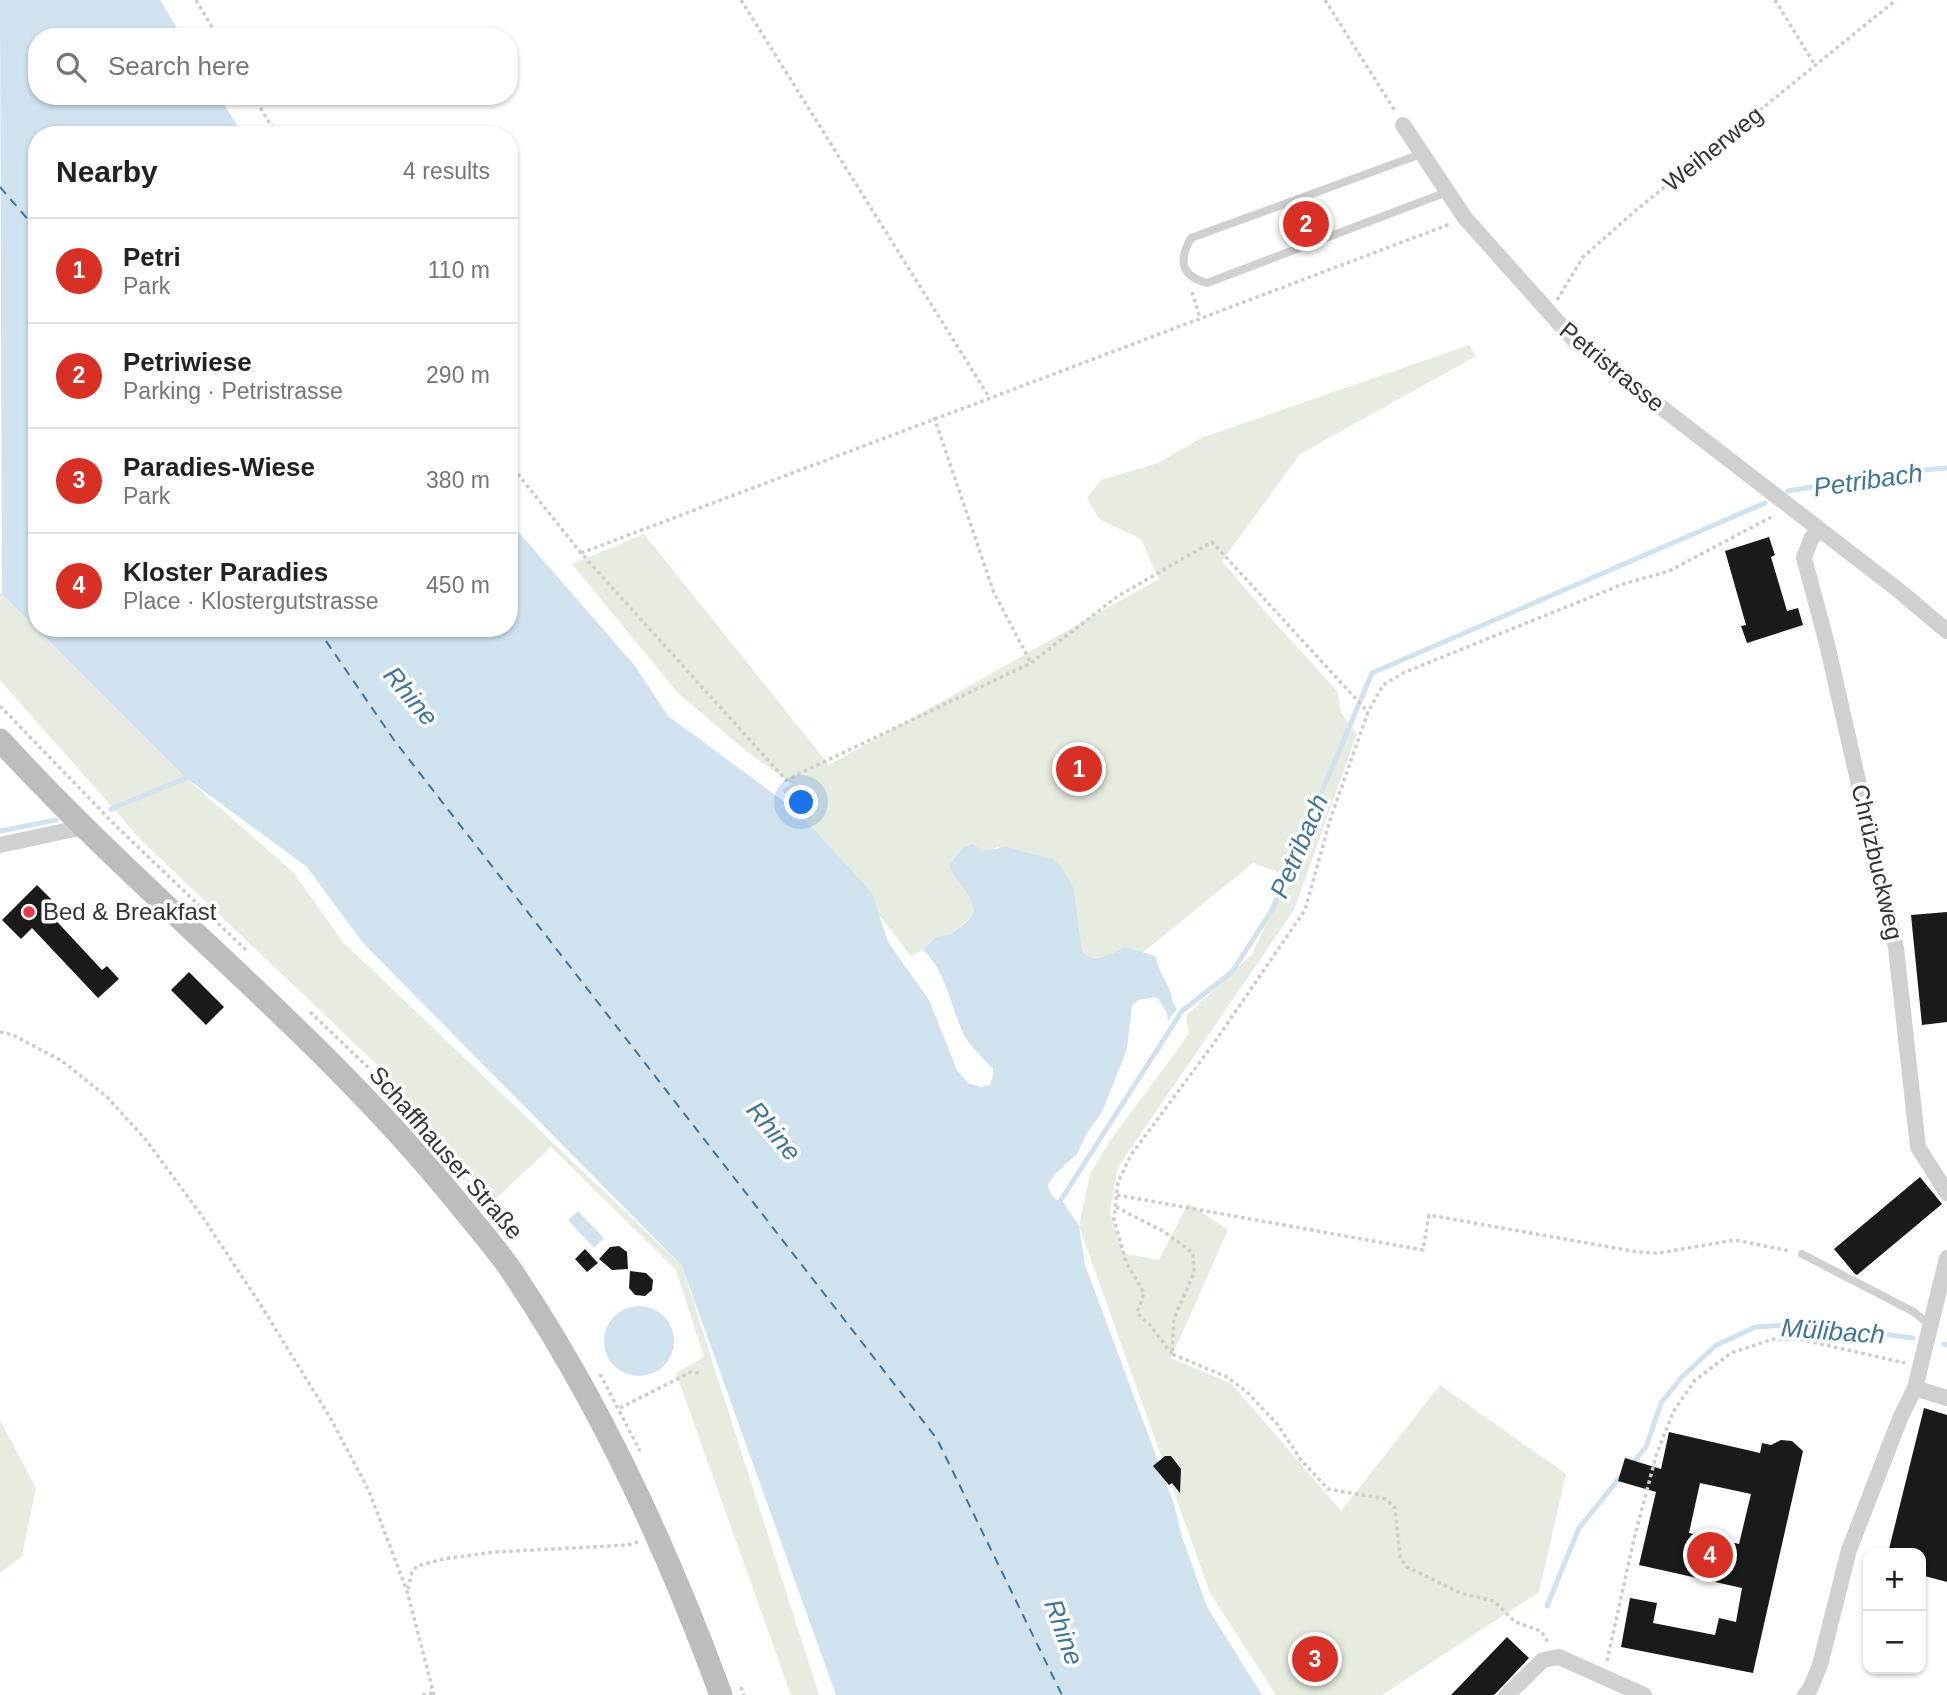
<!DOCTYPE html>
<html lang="en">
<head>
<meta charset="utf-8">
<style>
  :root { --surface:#fff; --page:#f2f2f2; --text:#222; --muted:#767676; --line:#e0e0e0; --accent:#d93025 }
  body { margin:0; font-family:Helvetica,sans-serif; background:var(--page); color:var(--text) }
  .controls { position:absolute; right:21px; bottom:21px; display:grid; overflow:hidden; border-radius:14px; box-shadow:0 2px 5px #0004 }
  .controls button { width:63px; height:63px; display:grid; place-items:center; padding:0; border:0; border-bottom:2px solid var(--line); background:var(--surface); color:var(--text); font:35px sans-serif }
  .you { position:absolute; left:802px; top:803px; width:24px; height:24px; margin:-18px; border:5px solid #fff; border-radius:50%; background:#1a73e8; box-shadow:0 0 0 10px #1a73e833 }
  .badge { display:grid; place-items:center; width:46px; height:46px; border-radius:50%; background:var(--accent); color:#fff; font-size:23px; font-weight:700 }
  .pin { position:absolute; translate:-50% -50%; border:4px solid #fff; box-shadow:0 2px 7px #0006 }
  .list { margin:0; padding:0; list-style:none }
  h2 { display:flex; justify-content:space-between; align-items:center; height:91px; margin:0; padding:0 28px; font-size:30px }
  h2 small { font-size:23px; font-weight:400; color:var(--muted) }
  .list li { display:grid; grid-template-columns:46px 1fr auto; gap:21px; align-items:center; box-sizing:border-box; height:105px; padding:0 28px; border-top:2px solid var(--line) }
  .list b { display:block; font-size:26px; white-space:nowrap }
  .list p { margin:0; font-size:23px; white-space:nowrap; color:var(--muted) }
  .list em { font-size:23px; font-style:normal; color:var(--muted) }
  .icon { flex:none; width:38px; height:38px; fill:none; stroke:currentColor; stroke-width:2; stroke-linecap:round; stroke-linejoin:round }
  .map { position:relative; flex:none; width:1947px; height:1695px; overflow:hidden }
  .search { position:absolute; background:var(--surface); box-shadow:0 2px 5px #0004; left:28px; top:28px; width:490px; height:77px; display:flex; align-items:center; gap:18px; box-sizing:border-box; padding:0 24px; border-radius:28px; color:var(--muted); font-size:26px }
  .panel { position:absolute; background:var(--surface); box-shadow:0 2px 5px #0004; left:28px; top:126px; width:490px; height:511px; border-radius:28px }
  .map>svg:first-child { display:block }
  .green { fill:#e6ecdf }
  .water { fill:#cfe2ee }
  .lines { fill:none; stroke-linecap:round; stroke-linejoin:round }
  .stream { stroke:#cfe2ee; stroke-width:5 }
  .ferry { stroke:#3f7597; stroke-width:2; stroke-dasharray:9 7; stroke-linecap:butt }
  .building { fill:#1a1a1a; fill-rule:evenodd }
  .path { stroke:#cdcdcd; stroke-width:3.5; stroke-dasharray:3.5 3.5; stroke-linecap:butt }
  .lane { stroke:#d0d0d0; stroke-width:8 }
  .street { stroke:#d0d0d0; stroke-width:16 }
  .secondary { stroke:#bdbdbd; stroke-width:23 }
  .poi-dot { fill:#e63946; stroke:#fff; stroke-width:2.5 }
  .labels { text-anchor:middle; stroke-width:7; stroke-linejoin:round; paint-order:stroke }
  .street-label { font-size:24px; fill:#333; stroke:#fff }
  .poi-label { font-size:24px; fill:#333; stroke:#fff; text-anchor:start }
  .water-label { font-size:26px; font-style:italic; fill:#3f7597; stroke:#fff }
</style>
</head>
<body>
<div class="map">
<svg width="1947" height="1695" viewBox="0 0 1947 1695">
  <rect width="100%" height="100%" fill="#fff"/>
  <g class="green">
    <path d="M 1469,345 L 1476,356 L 1300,454 L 1222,561 L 1267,614 L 1338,692 L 1341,713 L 1357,734 L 1294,910 L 1118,1167 L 1110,1212 L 1123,1253 L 1159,1260 L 1188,1203 L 1228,1230 L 1171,1358 L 1232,1384 L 1341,1511 L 1440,1385 L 1566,1474 L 1539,1592 L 1382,1695 L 1276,1695 L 1210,1593 L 1079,1226 L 1090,1174 L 1112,1138 L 1189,1034 L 1186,1016 L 1252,954 L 1289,876 L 1253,863 L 1141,954 L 1126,947 L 1114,956 L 1089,958 L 1082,950 L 1074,889 L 998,847 L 949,866 L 951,871 L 969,896 L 974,911 L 969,919 L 951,934 L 936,937 L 923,950 L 911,956 L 782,790 L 792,784 L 746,751 L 678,693 L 572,564 L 644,534 L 829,765 L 1159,579 L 1141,539 L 1099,519 L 1087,498 L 1101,480 L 1158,463 L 1201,438 Z"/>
    <path d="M 0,592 L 186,778 L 294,873 L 342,941 L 682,1266 L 819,1695 L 791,1695 L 676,1373 L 704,1357 L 676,1270 L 551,1147 L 492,1202 L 390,1077 L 142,841 L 0,680 Z"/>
    <path d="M 0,1420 L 36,1488 L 22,1556 L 0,1573 Z"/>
  </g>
  <g class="water">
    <path d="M 0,0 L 160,0 L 182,37 L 37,37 L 37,96 L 219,96 L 243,135 L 37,135 L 37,628 L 509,628 L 509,521 L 635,666 L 668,716 L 797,811 L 872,893 L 888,942 L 929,1000 L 957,1070 L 968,1083 L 981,1087 L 989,1085 L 993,1077 L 993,1069 C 983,1058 971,1048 964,1035 C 950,1006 947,973 923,950 L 936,937 L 951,934 L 969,920 L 974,911 L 969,896 L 951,871 L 949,865 L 963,848 L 972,844 L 983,851 L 1007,847 L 1052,859 L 1061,866 L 1074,889 L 1082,950 C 1092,967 1114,952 1126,947 C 1136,952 1147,952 1156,957 C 1158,969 1163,975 1168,986 C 1172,994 1172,1002 1177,1009 L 1168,1021 L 1167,1013 L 1157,997 L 1138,1000 L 1132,1006 L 1127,1049 L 1102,1112 L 1087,1133 L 1077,1154 L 1054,1175 L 1048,1185 C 1049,1192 1053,1199 1060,1201 L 1061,1199 L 1079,1226 L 1085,1265 L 1174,1504 L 1182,1537 L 1207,1607 L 1262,1695 L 836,1695 L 682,1266 L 363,943 L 307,867 L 186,778 L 2,594 Z"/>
    <path d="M 578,1211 L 604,1238 L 594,1248 L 568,1220 Z"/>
    <circle cx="639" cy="1341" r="35"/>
  </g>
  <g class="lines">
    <g class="stream">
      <path d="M 1788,491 L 1900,472 L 1947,468"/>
      <path d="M 111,809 L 186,778"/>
      <path d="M 0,831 L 56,820"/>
      <path d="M 1059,1203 L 1182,1011 L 1232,972 L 1272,910 L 1372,673 L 1765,503"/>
      <path d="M 1944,1344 L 1947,1345"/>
      <path d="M 1630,1466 L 1646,1447 L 1661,1403 L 1681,1378 L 1715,1346 L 1755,1327 L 1807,1324 L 1913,1338"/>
      <path d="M 1547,1606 L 1579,1528 L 1621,1476"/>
    </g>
    <g class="ferry">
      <path d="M 0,187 L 37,230"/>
      <path d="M 317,628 L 394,740 L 937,1439 L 1062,1695"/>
    </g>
  </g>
  <g class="building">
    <path d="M 1769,537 L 1775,555 L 1771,557 L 1787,611 L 1798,608 L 1803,625 L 1747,643 L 1741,626 L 1746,625 L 1725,551 Z"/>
    <path d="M 37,885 L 56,904 L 48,912 L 102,970 L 107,966 L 119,979 L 98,998 L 32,928 L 21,939 L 2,920 Z"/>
    <path d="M 1947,912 L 1947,1022 L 1922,1025 L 1911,915 Z"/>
    <path d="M 189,972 L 224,1007 L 206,1025 L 171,990 Z"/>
    <path d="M 1920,1177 L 1942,1204 L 1857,1275 L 1855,1274 L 1834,1249 Z"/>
    <path d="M 619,1246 L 627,1252 L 628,1269 L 612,1270 L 599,1259 L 610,1247 Z"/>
    <path d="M 585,1249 L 598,1263 L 587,1272 L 575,1259 Z"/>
    <path d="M 630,1271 L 646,1273 L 653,1280 L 652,1290 L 645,1296 L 635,1295 L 629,1288 Z"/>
    <path d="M 1924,1408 L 1947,1415 L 1947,1582 L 1921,1575 L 1921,1553 L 1888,1553 Z"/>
    <path d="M 1669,1432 L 1760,1453 L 1762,1443 L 1771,1445 L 1781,1440 L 1792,1441 L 1803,1451 L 1753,1673 L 1621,1647 L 1630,1598 L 1657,1603 L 1653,1623 L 1715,1635 L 1719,1618 L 1736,1622 L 1742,1588 L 1639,1565 L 1656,1492 L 1618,1481 L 1625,1458 L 1661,1469 ZM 1700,1483 L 1751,1494 L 1739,1544 L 1689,1533 Z"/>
    <path d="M 1165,1456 L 1171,1456 L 1181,1469 L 1180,1493 L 1172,1483 L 1169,1485 L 1153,1466 Z"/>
    <path d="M 1507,1637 L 1529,1658 L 1497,1692 L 1494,1695 L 1451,1695 Z"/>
  </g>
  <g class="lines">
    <g class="path">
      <path d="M 196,0 L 218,37"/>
      <path d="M 741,0 L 989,397"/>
      <path d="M 1325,0 L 1395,111"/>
      <path d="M 1775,0 L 1815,65"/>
      <path d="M 253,96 L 277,135"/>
      <path d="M 1192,292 L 1200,318"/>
      <path d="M 1557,300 L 1583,257 L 1635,211 L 1896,0"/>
      <path d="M 934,417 L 994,593 L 1031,663"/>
      <path d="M 509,463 L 581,553 L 786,780 L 1031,663 L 1118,596 L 1212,542 L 1368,712"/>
      <path d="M 581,553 L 1450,224"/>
      <path d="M 0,706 L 118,828 L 247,951"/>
      <path d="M 310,1012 L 375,1074 L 488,1205"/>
      <path d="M 0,1032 L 13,1035 L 62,1061 L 107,1097 L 146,1140 L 202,1216 L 262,1307 L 331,1419 L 369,1491 L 407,1591 L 434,1695"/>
      <path d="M 1117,1195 L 1423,1250 L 1429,1215 L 1638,1252 L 1659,1253 L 1735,1240 L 1790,1251"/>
      <path d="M 1116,1207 L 1163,1231 L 1193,1253 L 1194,1273 L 1174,1318 L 1172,1354 L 1227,1377 L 1246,1391 L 1278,1425 L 1301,1460 L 1328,1489 L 1386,1499 L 1395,1508 L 1400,1558 L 1407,1567 L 1460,1593 L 1494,1601 L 1515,1622 L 1541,1631 L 1549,1644"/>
      <path d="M 1172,1354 L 1150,1325 L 1137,1313 L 1144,1293 L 1126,1262 L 1114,1219 L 1118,1182 L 1131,1155 L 1214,1043 L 1305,910 L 1330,820 L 1368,712 L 1383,685 L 1403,673 L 1623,584 L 1669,571 L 1775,515"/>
      <path d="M 600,1374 L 640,1451"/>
      <path d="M 620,1408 L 691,1372 L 700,1373"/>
      <path d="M 408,1589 L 412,1572 L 417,1566 L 443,1559 L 495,1552 L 628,1545 L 638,1542"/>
      <path d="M 1607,1661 L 1634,1539 L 1656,1456 L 1673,1412 L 1695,1380 L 1731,1353 L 1773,1339 L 1799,1339 L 1905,1363"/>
      <path d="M 741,1687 L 744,1695"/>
      <path d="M 422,1695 L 433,1693"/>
    </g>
    <g class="lane">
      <path d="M 1421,154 L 1191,238 C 1178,261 1181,276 1207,283 L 1447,192"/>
      <path d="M 1802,1254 L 1914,1312 L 1931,1326"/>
    </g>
    <g class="street">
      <path d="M 1403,125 L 1465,218 L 1574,340 L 1897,589 L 1947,631"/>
      <path d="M 1818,530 L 1811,539 L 1804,558 L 1827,644 L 1896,948 L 1918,1147 L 1947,1193"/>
      <path d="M 0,845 L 84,827"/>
      <path d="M 1915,1388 L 1947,1398"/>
      <path d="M 1507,1695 L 1543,1660 L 1559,1657 L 1644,1695"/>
      <path d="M 1805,1695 L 1810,1689 L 1820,1665 L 1849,1550 L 1901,1416 L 1915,1388 L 1947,1258"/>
    </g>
    <path class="secondary" d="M 0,740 C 145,899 318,1031 454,1198 C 473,1222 494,1245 511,1270 C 599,1400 667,1548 721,1695"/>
  </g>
  <circle class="poi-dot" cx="29" cy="912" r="7"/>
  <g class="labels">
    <g class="street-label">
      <text transform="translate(1713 149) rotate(-39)" y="8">Weiherweg</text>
      <text transform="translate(1612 367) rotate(39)" y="8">Petristrasse</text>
      <text transform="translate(1877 862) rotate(77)" y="8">Chrüzbuckweg</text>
      <text transform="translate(446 1153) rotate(49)" y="8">Schaffhauser Straße</text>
    </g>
    <g class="poi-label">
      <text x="43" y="920">Bed &amp; Breakfast</text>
    </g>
    <g class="water-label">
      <text transform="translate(1868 480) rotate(-8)" y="9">Petribach</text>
      <text transform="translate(411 696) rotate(50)" y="9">Rhine</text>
      <text transform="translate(1299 846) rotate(-67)" y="9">Petribach</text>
      <text transform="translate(774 1131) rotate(50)" y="9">Rhine</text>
      <text transform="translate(1833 1331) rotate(4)" y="9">Mülibach</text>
      <text transform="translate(1064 1632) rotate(70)" y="9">Rhine</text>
    </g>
  </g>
</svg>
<div class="controls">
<button>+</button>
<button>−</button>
</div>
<div class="you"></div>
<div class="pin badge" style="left:1079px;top:769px">1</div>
<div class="pin badge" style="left:1306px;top:224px">2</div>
<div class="pin badge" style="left:1315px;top:1659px">3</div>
<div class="pin badge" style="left:1710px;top:1555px">4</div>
<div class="search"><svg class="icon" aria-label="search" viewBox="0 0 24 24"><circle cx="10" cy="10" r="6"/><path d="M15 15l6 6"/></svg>Search here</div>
<section class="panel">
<h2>Nearby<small>4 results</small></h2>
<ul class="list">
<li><span class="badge">1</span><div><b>Petri</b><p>Park</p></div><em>110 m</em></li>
<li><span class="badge">2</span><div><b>Petriwiese</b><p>Parking · Petristrasse</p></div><em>290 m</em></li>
<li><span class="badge">3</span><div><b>Paradies-Wiese</b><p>Park</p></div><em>380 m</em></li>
<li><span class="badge">4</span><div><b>Kloster Paradies</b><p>Place · Klostergutstrasse</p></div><em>450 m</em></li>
</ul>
</section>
</div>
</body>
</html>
